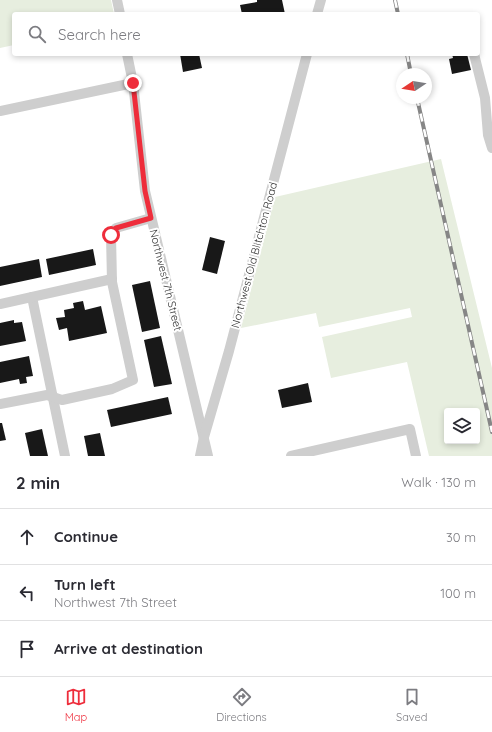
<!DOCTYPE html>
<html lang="en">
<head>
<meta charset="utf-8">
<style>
  :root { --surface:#fff; --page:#f2f2f3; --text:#2b2b33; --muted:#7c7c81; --line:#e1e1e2; --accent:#ee2d3b }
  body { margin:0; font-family:Quicksand,sans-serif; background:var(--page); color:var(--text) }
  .controls { position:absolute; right:12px; bottom:12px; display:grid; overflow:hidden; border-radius:4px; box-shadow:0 2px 6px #0003 }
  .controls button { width:36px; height:36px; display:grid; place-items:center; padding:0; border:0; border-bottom:1px solid var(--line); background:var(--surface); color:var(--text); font:20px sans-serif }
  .compass { position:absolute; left:396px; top:68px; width:36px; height:36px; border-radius:50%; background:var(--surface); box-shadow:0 2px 6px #0003; rotate:258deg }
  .stop { position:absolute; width:12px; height:12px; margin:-9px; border:3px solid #ee2d3b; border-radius:50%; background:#fff }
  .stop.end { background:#ee2d3b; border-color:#fff; box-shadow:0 1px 4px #0008 }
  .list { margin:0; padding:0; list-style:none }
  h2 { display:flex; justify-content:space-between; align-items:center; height:52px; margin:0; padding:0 16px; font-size:17px }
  h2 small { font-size:13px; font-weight:400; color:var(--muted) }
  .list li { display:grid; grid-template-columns:26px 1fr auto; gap:12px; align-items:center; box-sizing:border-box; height:56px; padding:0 16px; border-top:1px solid var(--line) }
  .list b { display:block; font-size:15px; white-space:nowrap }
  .list p { margin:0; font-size:13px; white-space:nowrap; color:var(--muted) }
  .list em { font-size:13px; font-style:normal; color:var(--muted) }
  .icon { flex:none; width:22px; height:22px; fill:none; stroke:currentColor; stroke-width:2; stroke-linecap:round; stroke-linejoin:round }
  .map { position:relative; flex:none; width:492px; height:456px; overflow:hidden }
  .search { position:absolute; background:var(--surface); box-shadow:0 2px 6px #0003; left:12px; right:12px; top:12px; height:44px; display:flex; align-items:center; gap:10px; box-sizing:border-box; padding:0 14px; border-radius:4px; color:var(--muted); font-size:15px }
  .sheet { height:220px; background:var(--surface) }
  nav { display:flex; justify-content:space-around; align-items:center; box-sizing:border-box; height:56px; border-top:1px solid var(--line); background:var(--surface); font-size:11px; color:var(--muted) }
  nav a { display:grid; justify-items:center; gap:2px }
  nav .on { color:var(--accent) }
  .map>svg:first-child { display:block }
  .green { fill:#e7eedf; fill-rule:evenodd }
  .building { fill:#181818 }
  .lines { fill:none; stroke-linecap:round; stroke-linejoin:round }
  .minor { stroke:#cecece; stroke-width:10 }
  .rail-casing { stroke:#868686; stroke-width:4 }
  .rail { stroke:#fff; stroke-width:2.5; stroke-dasharray:8; stroke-linecap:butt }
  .route { stroke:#ee2d3b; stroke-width:5 }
  .labels { text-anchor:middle; stroke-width:4; stroke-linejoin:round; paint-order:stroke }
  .street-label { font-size:11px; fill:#313131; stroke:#fff }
</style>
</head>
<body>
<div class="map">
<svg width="492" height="456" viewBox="0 0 492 456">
  <rect width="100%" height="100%" fill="#fff"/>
  <g class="green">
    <path d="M 0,0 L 111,0 L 114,14 L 14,14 L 14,45 L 0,48 Z"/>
    <path d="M 441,159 L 492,368 L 492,456 L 429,456 L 407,362 L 331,378 L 322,337 L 412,317 L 410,308 L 319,327 L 316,313 L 241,328 L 275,197 ZM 447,411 L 477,411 L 477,441 L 447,441 Z"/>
  </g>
  <g class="building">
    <path d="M 257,0 L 282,0 L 285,14 L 242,14 L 240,5 L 257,2 Z"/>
    <path d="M 180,54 L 199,54 L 202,68 L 183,72 Z"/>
    <path d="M 452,54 L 467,54 L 471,70 L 452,74 L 449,59 L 453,58 Z"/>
    <path d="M 210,237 L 225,241 L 217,274 L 202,270 Z"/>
    <path d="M 93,249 L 96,265 L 49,275 L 46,259 Z"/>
    <path d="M 39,259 L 42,277 L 0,286 L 0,267 Z"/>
    <path d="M 150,281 L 160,328 L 142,332 L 132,285 Z"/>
    <path d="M 83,301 L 85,310 L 101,306 L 107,333 L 69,341 L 67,328 L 59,330 L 56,318 L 65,317 L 64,310 L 74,308 L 73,303 Z"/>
    <path d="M 14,320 L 14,323 L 22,322 L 26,341 L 0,346 L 0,323 Z"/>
    <path d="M 161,336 L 172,384 L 154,387 L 144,340 Z"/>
    <path d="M 29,356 L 33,376 L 26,377 L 27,383 L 20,384 L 19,379 L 0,383 L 0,362 Z"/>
    <path d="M 308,383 L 312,402 L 282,408 L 278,390 Z"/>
    <path d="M 168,397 L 172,414 L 111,427 L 107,410 Z"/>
    <path d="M 0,423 L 2,423 L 6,440 L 0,441 Z"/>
    <path d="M 42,429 L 48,456 L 30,456 L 25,433 Z"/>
    <path d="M 100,433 L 105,456 L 88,456 L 84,436 Z"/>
  </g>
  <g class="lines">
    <g class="minor">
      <path d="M 117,0 L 120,14"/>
      <path d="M 317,14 L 321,0"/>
      <path d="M 127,54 L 133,83 L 145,191 L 208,456"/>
      <path d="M 474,54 L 485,98 L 488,135 L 492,148"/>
      <path d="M 0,111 L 133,83"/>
      <path d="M 32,297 L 65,456"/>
      <path d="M 0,304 L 112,279"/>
      <path d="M 0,404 L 47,395 L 62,400 L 112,389 L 133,380 L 112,282 L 111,235 L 116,228 L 151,218"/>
      <path d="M 200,456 L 204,437 L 229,351 L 307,54"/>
      <path d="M 291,456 L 410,429 L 416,456"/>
    </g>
    <defs>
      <g id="rail">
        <path d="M 395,0 L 398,14"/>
        <path d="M 407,54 L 411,74"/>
        <path d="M 417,98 L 492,432"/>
      </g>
    </defs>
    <use href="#rail" class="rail-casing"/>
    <use href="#rail" class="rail"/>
  </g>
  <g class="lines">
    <path class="route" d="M 111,235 L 116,228 L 151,218 L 145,191 L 133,83"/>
  </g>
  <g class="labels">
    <g class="street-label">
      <text transform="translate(254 255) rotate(-75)" y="4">Northwest Old Blitchton Road</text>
      <text transform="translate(166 280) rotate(76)" y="4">Northwest 7th Street</text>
    </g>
  </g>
</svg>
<div class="controls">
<button><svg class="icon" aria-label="layers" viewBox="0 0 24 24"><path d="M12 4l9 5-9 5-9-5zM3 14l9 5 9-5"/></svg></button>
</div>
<svg class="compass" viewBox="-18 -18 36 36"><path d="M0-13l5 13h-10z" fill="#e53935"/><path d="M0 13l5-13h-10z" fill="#7c7c81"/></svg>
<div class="stop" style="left:111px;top:235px"></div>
<div class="stop end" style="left:133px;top:83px"></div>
<div class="search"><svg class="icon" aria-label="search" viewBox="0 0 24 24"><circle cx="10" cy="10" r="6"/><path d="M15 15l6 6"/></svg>Search here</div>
</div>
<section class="sheet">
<h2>2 min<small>Walk · 130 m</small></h2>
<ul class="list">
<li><svg class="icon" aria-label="ahead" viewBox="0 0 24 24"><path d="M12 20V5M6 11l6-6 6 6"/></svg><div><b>Continue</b></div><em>30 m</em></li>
<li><svg class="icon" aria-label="left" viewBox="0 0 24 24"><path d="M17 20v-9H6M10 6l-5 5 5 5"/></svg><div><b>Turn left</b><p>Northwest 7th Street</p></div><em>100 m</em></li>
<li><svg class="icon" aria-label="arrive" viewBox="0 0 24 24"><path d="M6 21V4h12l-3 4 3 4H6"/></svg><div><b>Arrive at destination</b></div></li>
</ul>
</section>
<nav>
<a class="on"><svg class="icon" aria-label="map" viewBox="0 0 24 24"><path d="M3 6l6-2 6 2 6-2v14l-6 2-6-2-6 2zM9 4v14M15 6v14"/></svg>Map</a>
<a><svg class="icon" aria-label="directions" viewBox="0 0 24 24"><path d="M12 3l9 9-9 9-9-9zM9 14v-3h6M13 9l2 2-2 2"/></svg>Directions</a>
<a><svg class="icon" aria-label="saved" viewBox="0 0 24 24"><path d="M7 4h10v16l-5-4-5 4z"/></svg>Saved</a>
</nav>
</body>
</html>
